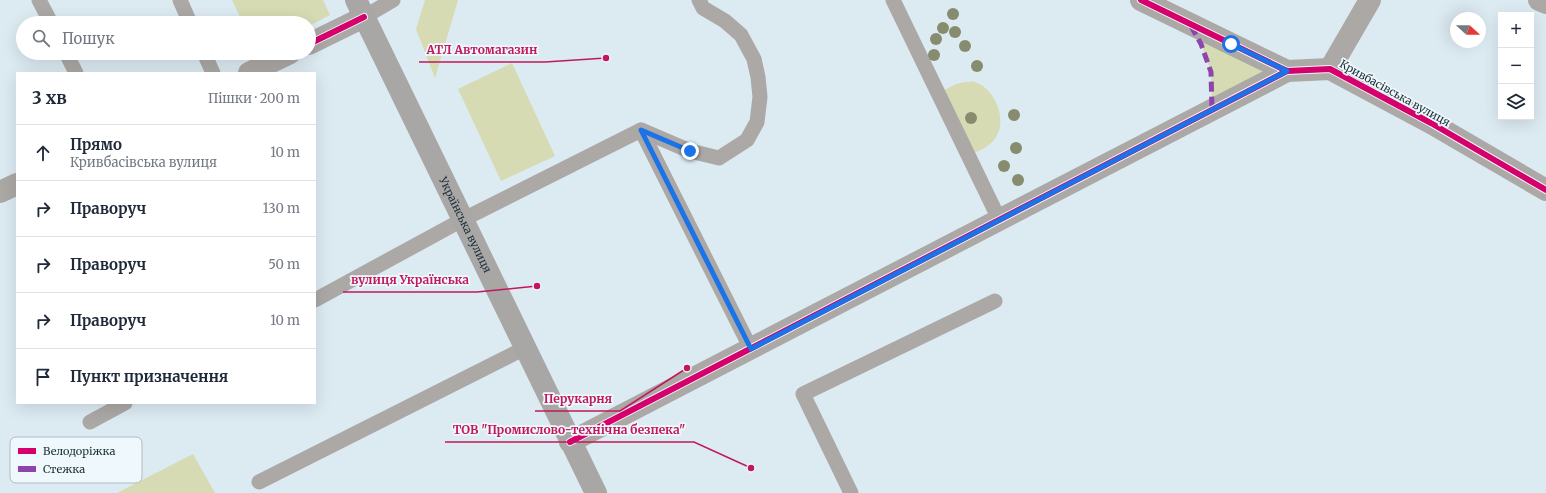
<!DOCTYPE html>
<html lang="uk">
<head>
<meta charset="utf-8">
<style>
  :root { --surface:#fff; --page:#f6f6f7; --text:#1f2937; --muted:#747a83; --line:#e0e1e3 }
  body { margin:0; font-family:Merriweather,serif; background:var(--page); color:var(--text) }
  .controls { position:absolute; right:12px; top:12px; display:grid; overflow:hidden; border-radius:0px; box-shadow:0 4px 16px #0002 }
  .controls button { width:36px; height:36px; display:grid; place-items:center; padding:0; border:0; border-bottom:1px solid var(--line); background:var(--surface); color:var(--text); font:20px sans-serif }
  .compass { position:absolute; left:1450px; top:12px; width:36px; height:36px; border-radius:50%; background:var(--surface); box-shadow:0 4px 16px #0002; rotate:111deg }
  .stop { position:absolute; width:12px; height:12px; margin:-9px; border:3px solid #1a73e8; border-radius:50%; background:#fff }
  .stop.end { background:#1a73e8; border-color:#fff; box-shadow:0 1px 4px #0008 }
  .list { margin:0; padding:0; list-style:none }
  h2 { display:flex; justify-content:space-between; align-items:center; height:52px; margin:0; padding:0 16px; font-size:17px }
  h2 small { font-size:13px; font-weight:400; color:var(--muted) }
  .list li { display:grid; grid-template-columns:26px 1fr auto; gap:12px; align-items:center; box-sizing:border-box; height:56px; padding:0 16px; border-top:1px solid var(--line) }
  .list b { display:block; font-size:15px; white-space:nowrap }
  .list p { margin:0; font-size:13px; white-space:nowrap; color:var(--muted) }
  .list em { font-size:13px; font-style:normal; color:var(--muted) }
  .icon { flex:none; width:22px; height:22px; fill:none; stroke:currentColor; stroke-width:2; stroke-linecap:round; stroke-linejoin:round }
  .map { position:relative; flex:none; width:1546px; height:493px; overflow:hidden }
  .search { position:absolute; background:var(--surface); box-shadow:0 4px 16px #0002; left:16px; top:16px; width:300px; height:44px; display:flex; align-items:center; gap:10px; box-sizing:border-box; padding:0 14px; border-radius:22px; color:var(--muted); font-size:15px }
  .panel { position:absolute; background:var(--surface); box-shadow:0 4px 16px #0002; left:16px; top:72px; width:300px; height:332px; border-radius:0px }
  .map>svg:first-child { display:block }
  .green { fill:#d6dbb4 }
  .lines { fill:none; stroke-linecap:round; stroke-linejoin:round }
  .lane { stroke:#aba8a6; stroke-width:15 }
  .street { stroke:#aba8a6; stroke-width:22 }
  .secondary { stroke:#a9a7a6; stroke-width:22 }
  .quiet { stroke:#8e44ad; stroke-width:5; stroke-dasharray:10 5; stroke-linecap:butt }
  .cycleway-casing { stroke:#eff8fc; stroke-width:8 }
  .cycleway { stroke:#d6006c; stroke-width:6 }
  .tree { fill:#878c6f }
  .route { stroke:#1a73e8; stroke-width:5 }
  .labels { text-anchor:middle; stroke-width:3.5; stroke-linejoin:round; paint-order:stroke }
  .street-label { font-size:11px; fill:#1d3038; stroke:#eff8fc }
  .key { fill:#eff8fc; stroke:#b0bcc1; stroke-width:1 }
  .key-label { font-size:11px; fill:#1d3038 }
  .leader { fill:none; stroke:#c2185b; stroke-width:1.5 }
  .callout-dot { fill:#c2185b; stroke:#eff8fc; stroke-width:1.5 }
  .callout-label { font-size:12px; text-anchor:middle; font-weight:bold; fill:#c2185b; stroke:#eff8fc; stroke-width:3.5; stroke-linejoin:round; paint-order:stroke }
</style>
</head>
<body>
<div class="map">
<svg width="1546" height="493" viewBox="0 0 1546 493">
  <rect width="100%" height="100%" fill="#dceaf2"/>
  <g class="green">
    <path d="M 232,0 L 323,0 L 330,15 L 309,26 L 309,23 L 243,23 Z"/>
    <path d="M 425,0 L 458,0 L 435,78 L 416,29 Z"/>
    <path d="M 1190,24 L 1287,71 L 1212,110 L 1211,72 L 1201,44 Z"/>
    <path d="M 512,63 L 555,156 L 501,181 L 458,89 Z"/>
    <path d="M 965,82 C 968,82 972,81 975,82 C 994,88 1008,119 996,137 C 990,147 978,151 968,156 L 938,93 L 956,84 Z"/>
    <path d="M 193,454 L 215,493 L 117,493 Z"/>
  </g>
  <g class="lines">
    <g class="lane">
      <path d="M 39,0 L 51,23"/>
      <path d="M 180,0 L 190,23"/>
      <path d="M 893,0 L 999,219"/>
      <path d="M 364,17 L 393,0"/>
      <path d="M 66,53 L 76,73"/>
      <path d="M 204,53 L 213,73"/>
      <path d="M 641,130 L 690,151 L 719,158 L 747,140 L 757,122 L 760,97 L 758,77 L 754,59 L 741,35 L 725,21 L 703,8 L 699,0"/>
      <path d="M 315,300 L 462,220 L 641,130 L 751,349"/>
      <path d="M 90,422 L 125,403"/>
      <path d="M 259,482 L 525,348"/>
      <path d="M 851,493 L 803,394 L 995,301"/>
    </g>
    <g class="street">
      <path d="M 1141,0 L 1287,71 L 1330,69 L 1431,123 L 1546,190"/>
      <path d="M 1539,0 L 1546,3"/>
      <path d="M 309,44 L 364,17"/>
      <path d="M 1330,69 L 1370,0"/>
      <path d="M 249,73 L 290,53"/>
      <path d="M 0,192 L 17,184"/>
      <path d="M 570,442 L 1287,71"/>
    </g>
    <path class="secondary" id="s1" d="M 356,0 L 596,493"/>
    <path class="quiet" d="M 1191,26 L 1201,44 L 1211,72 L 1212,110"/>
    <defs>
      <g id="cycleway">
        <path d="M 1141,0 L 1287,71 L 1330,69 L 1431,123 L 1546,190"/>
        <path d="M 309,44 L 364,17"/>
        <path d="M 570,442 L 1287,71"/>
      </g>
    </defs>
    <use href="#cycleway" class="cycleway-casing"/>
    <use href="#cycleway" class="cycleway"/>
  </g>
  <g class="tree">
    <circle cx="953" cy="14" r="6"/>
    <circle cx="943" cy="28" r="6"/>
    <circle cx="955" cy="32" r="6"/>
    <circle cx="936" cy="39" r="6"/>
    <circle cx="965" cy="46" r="6"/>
    <circle cx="934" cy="55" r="6"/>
    <circle cx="977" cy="66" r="6"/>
    <circle cx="1014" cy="115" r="6"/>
    <circle cx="971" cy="118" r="6"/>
    <circle cx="1016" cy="148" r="6"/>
    <circle cx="1004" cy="166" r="6"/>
    <circle cx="1018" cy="180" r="6"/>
  </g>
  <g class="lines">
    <path class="route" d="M 690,151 L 641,130 L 751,349 L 1287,71 L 1231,44"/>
  </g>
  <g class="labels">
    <g class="street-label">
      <text transform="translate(1395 93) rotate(29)" y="4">Кривбасівська вулиця</text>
      <text dy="4" stroke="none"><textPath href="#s1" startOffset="250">Українська вулиця</textPath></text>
    </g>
  </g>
  <rect x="10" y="437" width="132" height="46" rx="6" class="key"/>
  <rect x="18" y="448" width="18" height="6" fill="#d6006c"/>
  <rect x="18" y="466" width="18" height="6" fill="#8e44ad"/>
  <g class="key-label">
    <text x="43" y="455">Велодоріжка</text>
    <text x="43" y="473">Стежка</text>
  </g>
  <path class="leader" d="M606 58L545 62H419M537 286L477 292H343M687 368L620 411H535M751 468L694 442H445"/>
  <g class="callout-dot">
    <circle cx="606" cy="58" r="4"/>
    <circle cx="537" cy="286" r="4"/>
    <circle cx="687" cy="368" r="4"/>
    <circle cx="751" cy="468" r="4"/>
  </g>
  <g class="callout-label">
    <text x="482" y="54">АТЛ Автомагазин</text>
    <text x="410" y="284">вулиця Українська</text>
    <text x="578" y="403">Перукарня</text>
    <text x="569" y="434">ТОВ "Промислово-технічна безпека"</text>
  </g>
</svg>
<div class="controls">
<button>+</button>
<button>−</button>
<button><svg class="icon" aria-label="layers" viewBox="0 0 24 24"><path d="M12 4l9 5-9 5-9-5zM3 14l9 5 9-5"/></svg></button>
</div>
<svg class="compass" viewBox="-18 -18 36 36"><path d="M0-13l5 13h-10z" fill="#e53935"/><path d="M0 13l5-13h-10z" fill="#747a83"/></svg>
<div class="stop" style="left:1231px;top:44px"></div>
<div class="stop end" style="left:690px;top:151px"></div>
<div class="search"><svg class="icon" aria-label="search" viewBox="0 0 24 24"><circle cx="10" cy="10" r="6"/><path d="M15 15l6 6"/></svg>Пошук</div>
<section class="panel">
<h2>3 хв<small>Пішки · 200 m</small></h2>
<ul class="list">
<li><svg class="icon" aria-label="ahead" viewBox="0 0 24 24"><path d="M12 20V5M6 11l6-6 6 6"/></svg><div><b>Прямо</b><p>Кривбасівська вулиця</p></div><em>10 m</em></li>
<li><svg class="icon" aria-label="right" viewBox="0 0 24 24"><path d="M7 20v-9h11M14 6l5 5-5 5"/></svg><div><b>Праворуч</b></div><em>130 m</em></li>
<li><svg class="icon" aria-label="right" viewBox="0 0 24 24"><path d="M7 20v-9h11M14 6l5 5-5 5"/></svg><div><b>Праворуч</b></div><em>50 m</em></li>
<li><svg class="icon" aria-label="right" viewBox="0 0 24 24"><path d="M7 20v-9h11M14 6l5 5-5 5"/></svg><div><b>Праворуч</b></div><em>10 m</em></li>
<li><svg class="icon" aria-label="arrive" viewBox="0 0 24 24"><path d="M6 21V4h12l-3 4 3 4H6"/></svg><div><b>Пункт призначення</b></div></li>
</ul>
</section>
</div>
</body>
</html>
